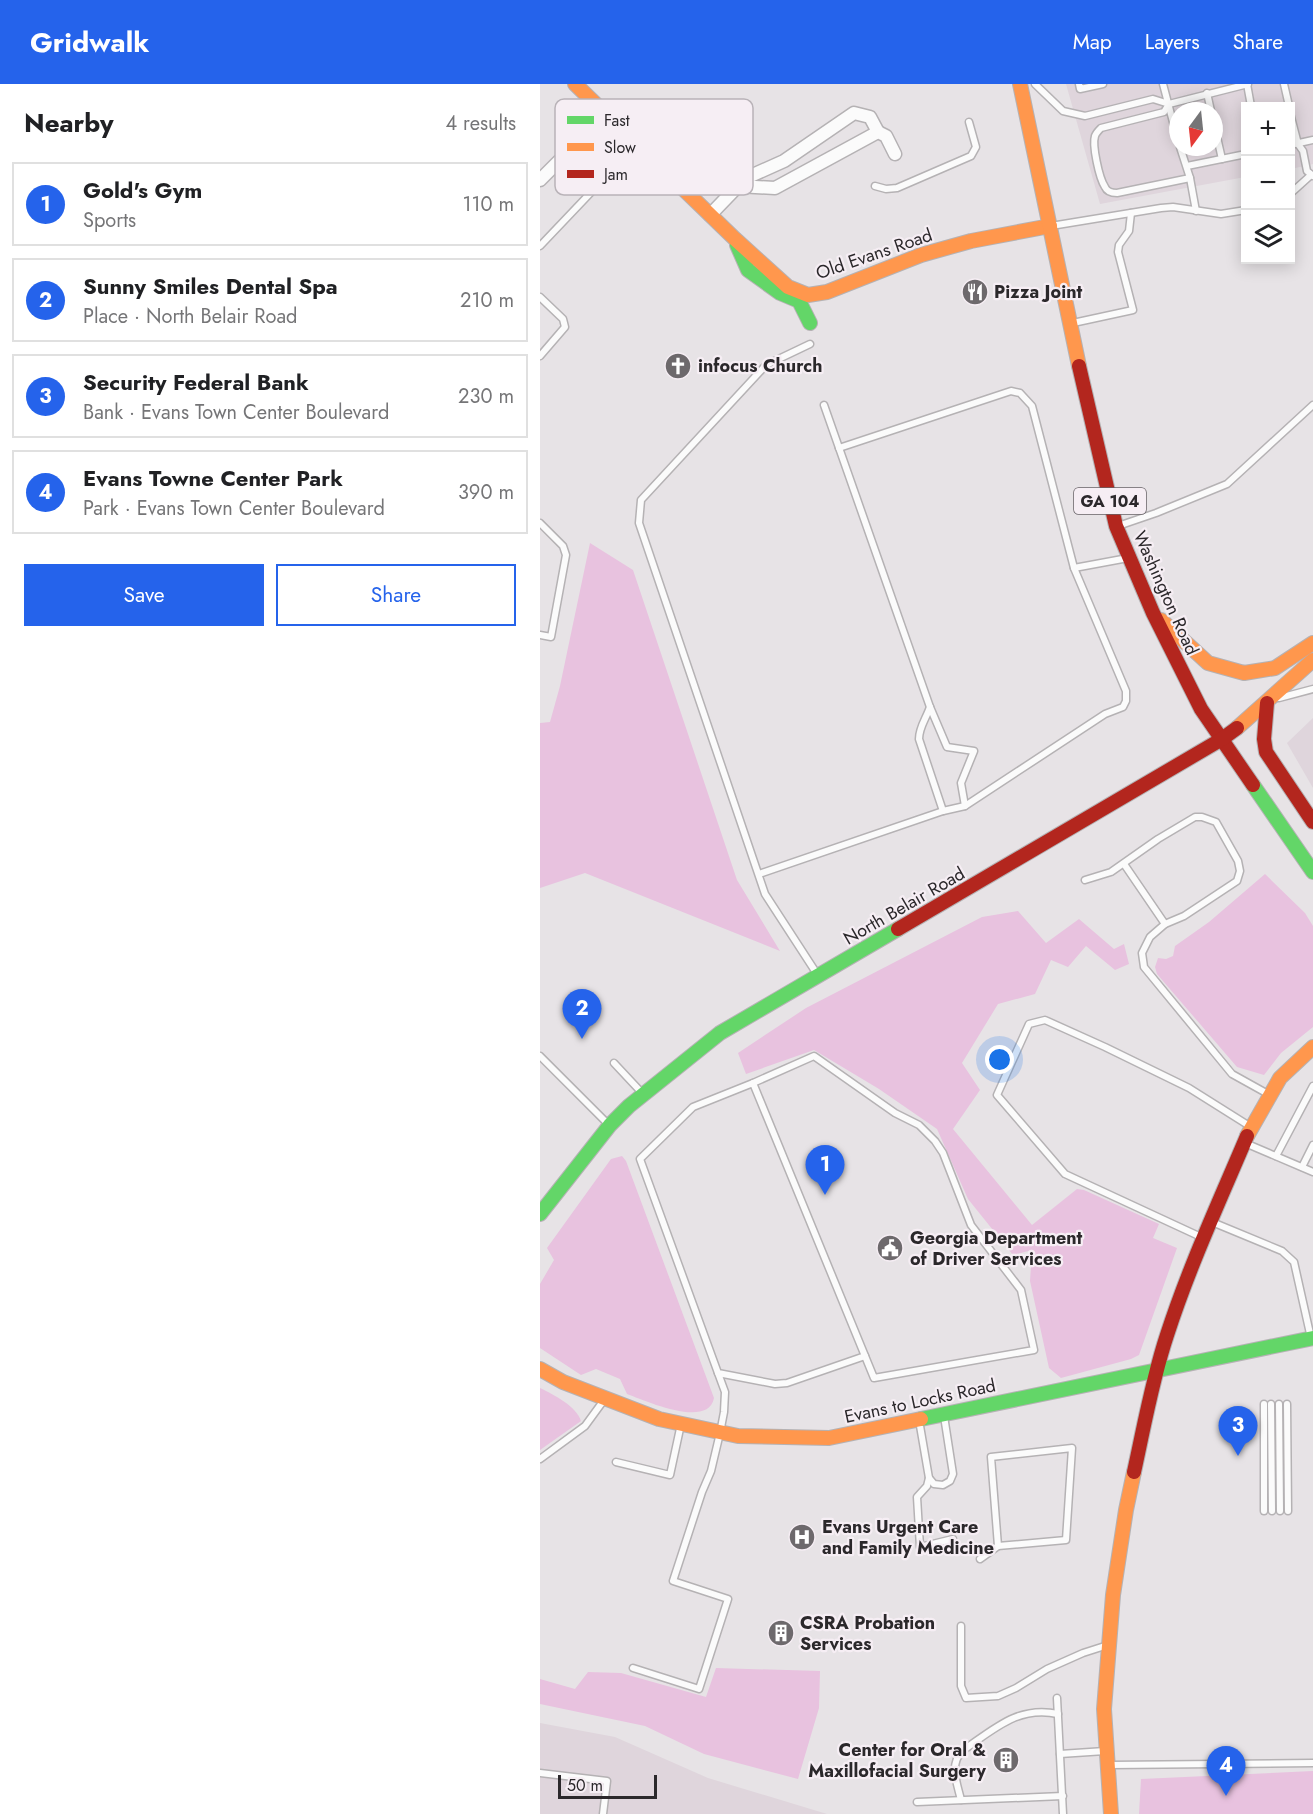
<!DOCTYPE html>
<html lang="en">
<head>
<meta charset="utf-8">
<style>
  :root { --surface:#fff; --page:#f6f6f6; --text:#202124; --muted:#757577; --line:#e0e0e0; --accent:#2563eb }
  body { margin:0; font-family:Jost,sans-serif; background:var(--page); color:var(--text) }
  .controls { position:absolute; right:18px; top:18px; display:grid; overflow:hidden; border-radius:0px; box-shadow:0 3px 15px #0003 }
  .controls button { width:54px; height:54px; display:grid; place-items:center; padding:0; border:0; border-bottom:2px solid var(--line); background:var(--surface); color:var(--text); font:30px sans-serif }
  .compass { position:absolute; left:629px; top:18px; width:54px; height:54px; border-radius:50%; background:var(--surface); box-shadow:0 3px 15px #0003; rotate:195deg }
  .scale { position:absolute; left:18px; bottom:15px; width:99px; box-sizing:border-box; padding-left:6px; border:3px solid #2b282b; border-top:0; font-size:16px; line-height:21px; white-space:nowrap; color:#2b282b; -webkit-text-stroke:4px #f6eef4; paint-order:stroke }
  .you { position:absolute; left:460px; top:976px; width:21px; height:21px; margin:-15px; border:4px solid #fff; border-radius:50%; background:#1a73e8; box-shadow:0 0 0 9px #1a73e833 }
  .badge { display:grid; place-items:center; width:39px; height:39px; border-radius:50%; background:var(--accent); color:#fff; font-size:20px; font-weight:700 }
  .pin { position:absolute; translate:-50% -50px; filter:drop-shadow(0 2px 3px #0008) }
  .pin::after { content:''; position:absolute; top:32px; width:21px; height:18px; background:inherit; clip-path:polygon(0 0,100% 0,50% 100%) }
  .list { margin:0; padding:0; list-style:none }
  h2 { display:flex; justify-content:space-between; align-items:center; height:78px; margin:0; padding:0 24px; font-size:26px }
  h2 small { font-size:20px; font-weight:400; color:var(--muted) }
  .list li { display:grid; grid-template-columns:39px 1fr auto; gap:18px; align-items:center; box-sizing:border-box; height:84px; margin:0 12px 12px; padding:0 12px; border:2px solid var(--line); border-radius:0px }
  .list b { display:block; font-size:22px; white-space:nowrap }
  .list p { margin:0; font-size:20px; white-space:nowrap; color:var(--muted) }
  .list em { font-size:20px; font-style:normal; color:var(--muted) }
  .actions { display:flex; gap:12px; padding:18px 24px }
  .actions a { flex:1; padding:14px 0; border:2px solid var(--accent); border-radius:0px; text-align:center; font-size:21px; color:var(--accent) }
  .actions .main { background:var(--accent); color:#fff }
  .icon { flex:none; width:33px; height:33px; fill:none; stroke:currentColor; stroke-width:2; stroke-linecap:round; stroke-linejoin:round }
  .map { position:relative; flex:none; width:773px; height:1730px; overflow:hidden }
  header { display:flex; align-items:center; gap:36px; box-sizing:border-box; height:84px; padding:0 30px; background:var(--accent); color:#fff }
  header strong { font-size:28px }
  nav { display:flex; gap:33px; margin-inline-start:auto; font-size:21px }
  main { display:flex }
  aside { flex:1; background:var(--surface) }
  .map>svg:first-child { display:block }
  .built { fill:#dfd5dc; fill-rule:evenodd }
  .green { fill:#e8c2df }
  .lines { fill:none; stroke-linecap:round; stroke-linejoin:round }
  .lane-casing { stroke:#b5b2b4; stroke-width:9 }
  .street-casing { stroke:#b5b2b4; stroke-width:15 }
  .fast-casing { stroke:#b5b2b4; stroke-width:16 }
  .slow-casing { stroke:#b5b2b4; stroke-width:16 }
  .jam-casing { stroke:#b5b2b4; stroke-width:16 }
  .lane { stroke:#fbfbfb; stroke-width:6 }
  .street { stroke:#fbfbfb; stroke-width:12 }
  .fast { stroke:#63d668; stroke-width:14 }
  .slow { stroke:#ff974d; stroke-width:14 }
  .jam { stroke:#b3261e; stroke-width:14 }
  .labels { text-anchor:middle; stroke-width:4.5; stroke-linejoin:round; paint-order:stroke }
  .shield { fill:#f6eef4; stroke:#686367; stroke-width:1.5 }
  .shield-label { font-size:16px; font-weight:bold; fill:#2b282b }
  .street-label { font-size:18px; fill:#2b282b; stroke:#f6eef4 }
  .poi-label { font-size:18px; font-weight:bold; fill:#2b282b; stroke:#f6eef4; text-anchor:start }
  .key { fill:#f6eef4; stroke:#b9b3b8; stroke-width:1.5 }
  .key-label { font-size:16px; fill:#2b282b }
</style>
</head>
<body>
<header>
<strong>Gridwalk</strong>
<nav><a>Map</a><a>Layers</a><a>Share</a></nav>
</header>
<main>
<aside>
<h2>Nearby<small>4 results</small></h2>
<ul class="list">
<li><span class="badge">1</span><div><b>Gold's Gym</b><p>Sports</p></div><em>110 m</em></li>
<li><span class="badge">2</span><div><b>Sunny Smiles Dental Spa</b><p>Place · North Belair Road</p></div><em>210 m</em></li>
<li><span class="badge">3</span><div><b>Security Federal Bank</b><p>Bank · Evans Town Center Boulevard</p></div><em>230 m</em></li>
<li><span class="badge">4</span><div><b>Evans Towne Center Park</b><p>Park · Evans Town Center Boulevard</p></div><em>390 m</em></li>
</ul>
<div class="actions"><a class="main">Save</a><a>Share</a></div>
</aside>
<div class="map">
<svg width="773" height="1730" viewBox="0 0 773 1730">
  <rect width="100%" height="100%" fill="#e7e3e6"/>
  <g class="built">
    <path d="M 526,0 L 773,0 L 773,80 L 751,85 L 750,22 L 706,22 L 705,93 L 560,120 ZM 638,27 L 674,27 L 674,63 L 638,63 Z"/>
    <path d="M 773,634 L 773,704 L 747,659 Z"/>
    <path d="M 0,1639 L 75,1653 L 168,1694 L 287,1730 L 0,1730 Z"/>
  </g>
  <g class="green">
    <path d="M 50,459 L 93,486 L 197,796 L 240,867 L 45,789 L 0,804 L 0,639 L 10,638 L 20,602 Z"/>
    <path d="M 725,790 L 765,829 L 773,842 L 773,943 L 741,969 L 724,991 L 697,983 L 617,890 L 615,883 L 618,874 L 626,875 L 633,872 L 635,862 L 669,838 Z"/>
    <path d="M 478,827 L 506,859 L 539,835 L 574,865 L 584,860 L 589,880 L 575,886 L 546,862 L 528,883 L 511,876 L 495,910 L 458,920 L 422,979 L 440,1006 L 413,1045 L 492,1141 L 537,1105 L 544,1106 L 619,1140 L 613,1154 L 637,1164 L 599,1271 L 591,1275 L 521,1294 L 509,1284 L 490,1197 L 492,1166 L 473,1171 L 428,1115 L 397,1045 L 339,1005 L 274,966 L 206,990 L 198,969 L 266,924 L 442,833 Z"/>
    <path d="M 82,1072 L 86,1077 L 174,1314 C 168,1345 106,1317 87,1310 L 80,1295 L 56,1285 L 41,1291 L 0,1264 L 0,1200 L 14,1176 L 7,1164 L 71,1075 Z"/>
    <path d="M 0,1304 C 14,1311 36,1322 41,1337 L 0,1366 Z"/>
    <path d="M 176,1584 L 280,1587 L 279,1624 L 258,1695 L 164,1670 L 105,1642 L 0,1620 L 0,1595 L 35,1605 L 48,1588 L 81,1589 L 166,1613 Z"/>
    <path d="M 773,1687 L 773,1730 L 599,1730 L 601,1695 Z"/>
  </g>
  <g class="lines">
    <defs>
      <g id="lane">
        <path d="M 495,0 L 523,27 L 545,32 L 613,15 L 629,20 L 708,0"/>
        <path d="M 539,0 L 540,5 L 563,0"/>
        <path d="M 623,0 L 638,57"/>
        <path d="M 707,0 L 711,22"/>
        <path d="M 744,0 L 749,22"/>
        <path d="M 667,9 L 671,27"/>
        <path d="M 629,20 L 624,28 L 561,44 C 559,46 556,49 555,52 C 552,61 559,94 565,103 C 567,108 572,109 577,109 L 650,94"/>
        <path d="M 750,29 L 758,60 L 763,67 L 767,87 L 773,92"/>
        <path d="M 674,40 L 682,75"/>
        <path d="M 750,61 L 773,56"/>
        <path d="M 640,63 L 650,94 L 656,127"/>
        <path d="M 647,82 L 706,70"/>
        <path d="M 335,102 L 346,105 L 357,104 L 431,72 L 436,63 L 429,38"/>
        <path d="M 750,110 L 771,91"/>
        <path d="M 511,142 L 621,124 L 633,123 L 681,130 L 706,126"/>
        <path d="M 0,162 L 97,60"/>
        <path d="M 0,213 L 23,235 L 25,243 L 0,272"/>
        <path d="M 533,239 L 593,226 L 578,168 L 579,161 L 589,147 L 591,129"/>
        <path d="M 270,260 L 226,281 L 101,416 L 99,439 L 225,810 L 277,890"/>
        <path d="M 284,321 L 390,623 L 407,663 L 434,667 L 421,699 L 425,722"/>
        <path d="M 0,439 L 23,462 L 26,471 L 11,553 L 0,551"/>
        <path d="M 578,442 L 616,429 L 687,400 L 773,321"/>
        <path d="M 534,484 L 588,474"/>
        <path d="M 739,614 L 773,605"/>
        <path d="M 390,623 C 386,635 379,643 379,655 L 403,727"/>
        <path d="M 584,780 L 625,840"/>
        <path d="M 219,790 L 403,727 L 425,722 L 565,630 L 583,623 L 586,617 L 586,607 L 534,484 L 492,322 L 480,309 L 471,307 L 299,364"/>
        <path d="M 545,796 L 571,788 L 618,755 L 655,733 L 662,733 L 676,738 L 698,777 L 700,787 L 697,797 L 644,832 L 625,840 L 610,853 L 602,869 L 604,883 L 692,990 L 728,1010"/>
        <path d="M 0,972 L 69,1041"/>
        <path d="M 74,979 L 103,1010"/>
        <path d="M 213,999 L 325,1272 L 247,1299 L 235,1300 L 178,1289 L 100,1075 L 153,1023 Z"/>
        <path d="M 213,999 L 274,972 L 355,1029 L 379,1041 L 395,1057 L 403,1069 L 431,1141 L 481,1206 L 494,1266 L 334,1294 L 325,1272"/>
        <path d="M 705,1059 L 773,1088"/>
        <path d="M 736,1072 L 773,1002"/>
        <path d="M 762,1083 L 773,1061"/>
        <path d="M 672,1138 L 742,1167 L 754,1178 L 771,1254"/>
        <path d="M 661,1153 L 525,1090 L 457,1011 L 489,940 L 505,936 L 565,963 L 649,1004 L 711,1043"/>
        <path d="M 724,1320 L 724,1427"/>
        <path d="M 731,1320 L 732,1427"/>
        <path d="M 739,1320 L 740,1427"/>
        <path d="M 747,1320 L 748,1427"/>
        <path d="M 379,1336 L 389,1394 L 394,1400 L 403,1401 L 410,1397 L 413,1390 L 404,1332"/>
        <path d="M 532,1364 L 526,1456 L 458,1462 L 451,1373 Z"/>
        <path d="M 0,1375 L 45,1342 L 64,1316"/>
        <path d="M 76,1378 L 130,1391 L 141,1340"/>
        <path d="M 389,1394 L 387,1402 L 377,1413 L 380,1463 L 413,1455"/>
        <path d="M 440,1475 L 458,1462"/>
        <path d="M 421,1542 L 421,1602 L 426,1614 L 458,1612 L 476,1604 L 507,1585 L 543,1569 L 568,1561"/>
        <path d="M 93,1584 L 159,1605 L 188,1515 L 133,1497 L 162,1408 L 171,1387 L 180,1349 L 184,1328 L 185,1308 L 178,1289"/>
        <path d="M 517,1614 L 523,1730"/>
        <path d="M 520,1670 L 565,1667"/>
        <path d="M 570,1681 L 773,1679"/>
        <path d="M 0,1689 L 67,1697 L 63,1730"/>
        <path d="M 421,1716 C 417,1699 409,1681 422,1667 C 453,1646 478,1621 518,1630"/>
        <path d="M 377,1718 L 523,1712"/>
      </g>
      <g id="street">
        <path d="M 0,96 L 66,30"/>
        <path d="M 198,102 L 206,94 L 244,77 L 314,29 L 330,33 L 338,48"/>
        <path d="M 170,131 L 198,102 L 235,104 L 338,48 L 346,52 L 355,70"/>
      </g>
      <g id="fast">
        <path d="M 197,161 L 208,186 L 240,209 L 259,217 L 270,239"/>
        <path d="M 713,701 L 773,788"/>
        <path d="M 0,1130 L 70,1041 L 89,1022 L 180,949 L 358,845"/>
        <path d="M 381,1335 L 773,1254"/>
      </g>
      <g id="slow">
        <path d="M 35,0 L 195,155 L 248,203 L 268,211 L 287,208 L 381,171 L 431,157 L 510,142"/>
        <path d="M 480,0 L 539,282"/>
        <path d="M 621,536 L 668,579 L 704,589 L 735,584 L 773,559"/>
        <path d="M 697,644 L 773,576"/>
        <path d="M 707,1052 L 740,994 L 773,963"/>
        <path d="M 0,1285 L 23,1298 L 119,1335 L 198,1352 L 289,1354 L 381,1335"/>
        <path d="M 571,1730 L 564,1625 L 573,1511 L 586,1426 L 594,1388"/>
      </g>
      <g id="jam">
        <path d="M 539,282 L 576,442 L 613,529 L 661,625 L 713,701"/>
        <path d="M 727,619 L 724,655 L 726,668 L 773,738"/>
        <path d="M 358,845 L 682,655 L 697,644"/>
        <path d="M 594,1388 C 604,1343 612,1296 627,1251 C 649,1183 679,1118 707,1052"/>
      </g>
    </defs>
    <use href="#lane" class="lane-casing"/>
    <use href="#street" class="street-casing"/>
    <use href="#fast" class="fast-casing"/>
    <use href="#slow" class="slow-casing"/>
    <use href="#jam" class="jam-casing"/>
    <use href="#lane" class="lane"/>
    <use href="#street" class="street"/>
    <use href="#fast" class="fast"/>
    <use href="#slow" class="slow"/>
    <use href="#jam" class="jam"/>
  </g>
  <defs>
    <symbol id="restaurant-disc" viewBox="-11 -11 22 22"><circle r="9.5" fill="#6d696c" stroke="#f6eef4"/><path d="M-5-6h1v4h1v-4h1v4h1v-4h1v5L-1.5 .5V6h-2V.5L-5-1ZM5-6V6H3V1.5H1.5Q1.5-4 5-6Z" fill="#fff"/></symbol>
    <symbol id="church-disc" viewBox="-11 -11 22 22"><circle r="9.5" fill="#6d696c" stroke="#f6eef4"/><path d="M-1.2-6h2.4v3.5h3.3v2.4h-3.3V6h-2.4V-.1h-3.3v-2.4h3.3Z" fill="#fff"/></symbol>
    <symbol id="civic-disc" viewBox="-11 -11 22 22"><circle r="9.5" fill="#6d696c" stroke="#f6eef4"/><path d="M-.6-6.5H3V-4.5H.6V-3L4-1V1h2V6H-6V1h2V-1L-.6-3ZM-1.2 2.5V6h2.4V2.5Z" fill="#fff"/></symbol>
    <symbol id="hospital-disc" viewBox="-11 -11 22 22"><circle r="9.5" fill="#6d696c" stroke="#f6eef4"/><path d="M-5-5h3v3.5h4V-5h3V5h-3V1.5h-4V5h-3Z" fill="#fff"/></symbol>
    <symbol id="building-disc" viewBox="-11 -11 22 22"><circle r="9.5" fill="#6d696c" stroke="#f6eef4"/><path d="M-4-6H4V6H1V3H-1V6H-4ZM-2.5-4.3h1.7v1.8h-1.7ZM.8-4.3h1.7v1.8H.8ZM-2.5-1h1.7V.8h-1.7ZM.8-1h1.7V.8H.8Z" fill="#fff"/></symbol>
  </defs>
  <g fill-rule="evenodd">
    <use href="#restaurant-disc" x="420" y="193" width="30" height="30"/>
    <use href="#church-disc" x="123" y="267" width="30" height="30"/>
    <use href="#civic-disc" x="335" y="1149" width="30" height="30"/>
    <use href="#hospital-disc" x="247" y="1438" width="30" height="30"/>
    <use href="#building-disc" x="226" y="1534" width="30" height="30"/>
    <use href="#building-disc" x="451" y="1661" width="30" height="30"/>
  </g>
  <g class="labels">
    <rect class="shield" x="534" y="404" width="72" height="26" rx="4.5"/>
    <g class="shield-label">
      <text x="570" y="423">GA 104</text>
    </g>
    <g class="street-label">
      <text transform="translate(334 170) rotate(-19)" y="6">Old Evans Road</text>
      <text transform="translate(626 509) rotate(66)" y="6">Washington Road</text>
      <text transform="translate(364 822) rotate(-30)" y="6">North Belair Road</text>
      <text transform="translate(380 1317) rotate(-12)" y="6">Evans to Locks Road</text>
    </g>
    <g class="poi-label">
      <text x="454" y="214">Pizza Joint</text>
      <text x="158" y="288">infocus Church</text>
      <text x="370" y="1160">Georgia Department<tspan x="370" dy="21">of Driver Services</tspan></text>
      <text x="282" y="1449">Evans Urgent Care<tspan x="282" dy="21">and Family Medicine</tspan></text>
      <text x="260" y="1545">CSRA Probation<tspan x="260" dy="21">Services</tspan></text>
      <text x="446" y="1672" text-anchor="end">Center for Oral &amp;<tspan x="446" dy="21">Maxillofacial Surgery</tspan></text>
    </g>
  </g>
  <rect x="15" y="15" width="198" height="96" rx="9" class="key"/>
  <rect x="27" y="32" width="27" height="8" fill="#63d668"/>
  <rect x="27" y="59" width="27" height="8" fill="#ff974d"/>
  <rect x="27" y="86" width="27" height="8" fill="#b3261e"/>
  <g class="key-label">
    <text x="64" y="42">Fast</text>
    <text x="64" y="69">Slow</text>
    <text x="64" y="96">Jam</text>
  </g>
</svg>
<div class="controls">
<button>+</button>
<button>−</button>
<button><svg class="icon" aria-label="layers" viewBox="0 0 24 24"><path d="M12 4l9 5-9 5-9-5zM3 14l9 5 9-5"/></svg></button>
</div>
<svg class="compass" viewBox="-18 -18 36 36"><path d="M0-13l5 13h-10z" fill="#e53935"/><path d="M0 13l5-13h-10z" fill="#757577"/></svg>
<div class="scale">50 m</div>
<div class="you"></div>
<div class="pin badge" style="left:285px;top:1111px">1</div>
<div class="pin badge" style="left:42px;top:955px">2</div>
<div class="pin badge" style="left:698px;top:1372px">3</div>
<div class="pin badge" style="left:686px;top:1712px">4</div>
</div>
</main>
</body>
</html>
